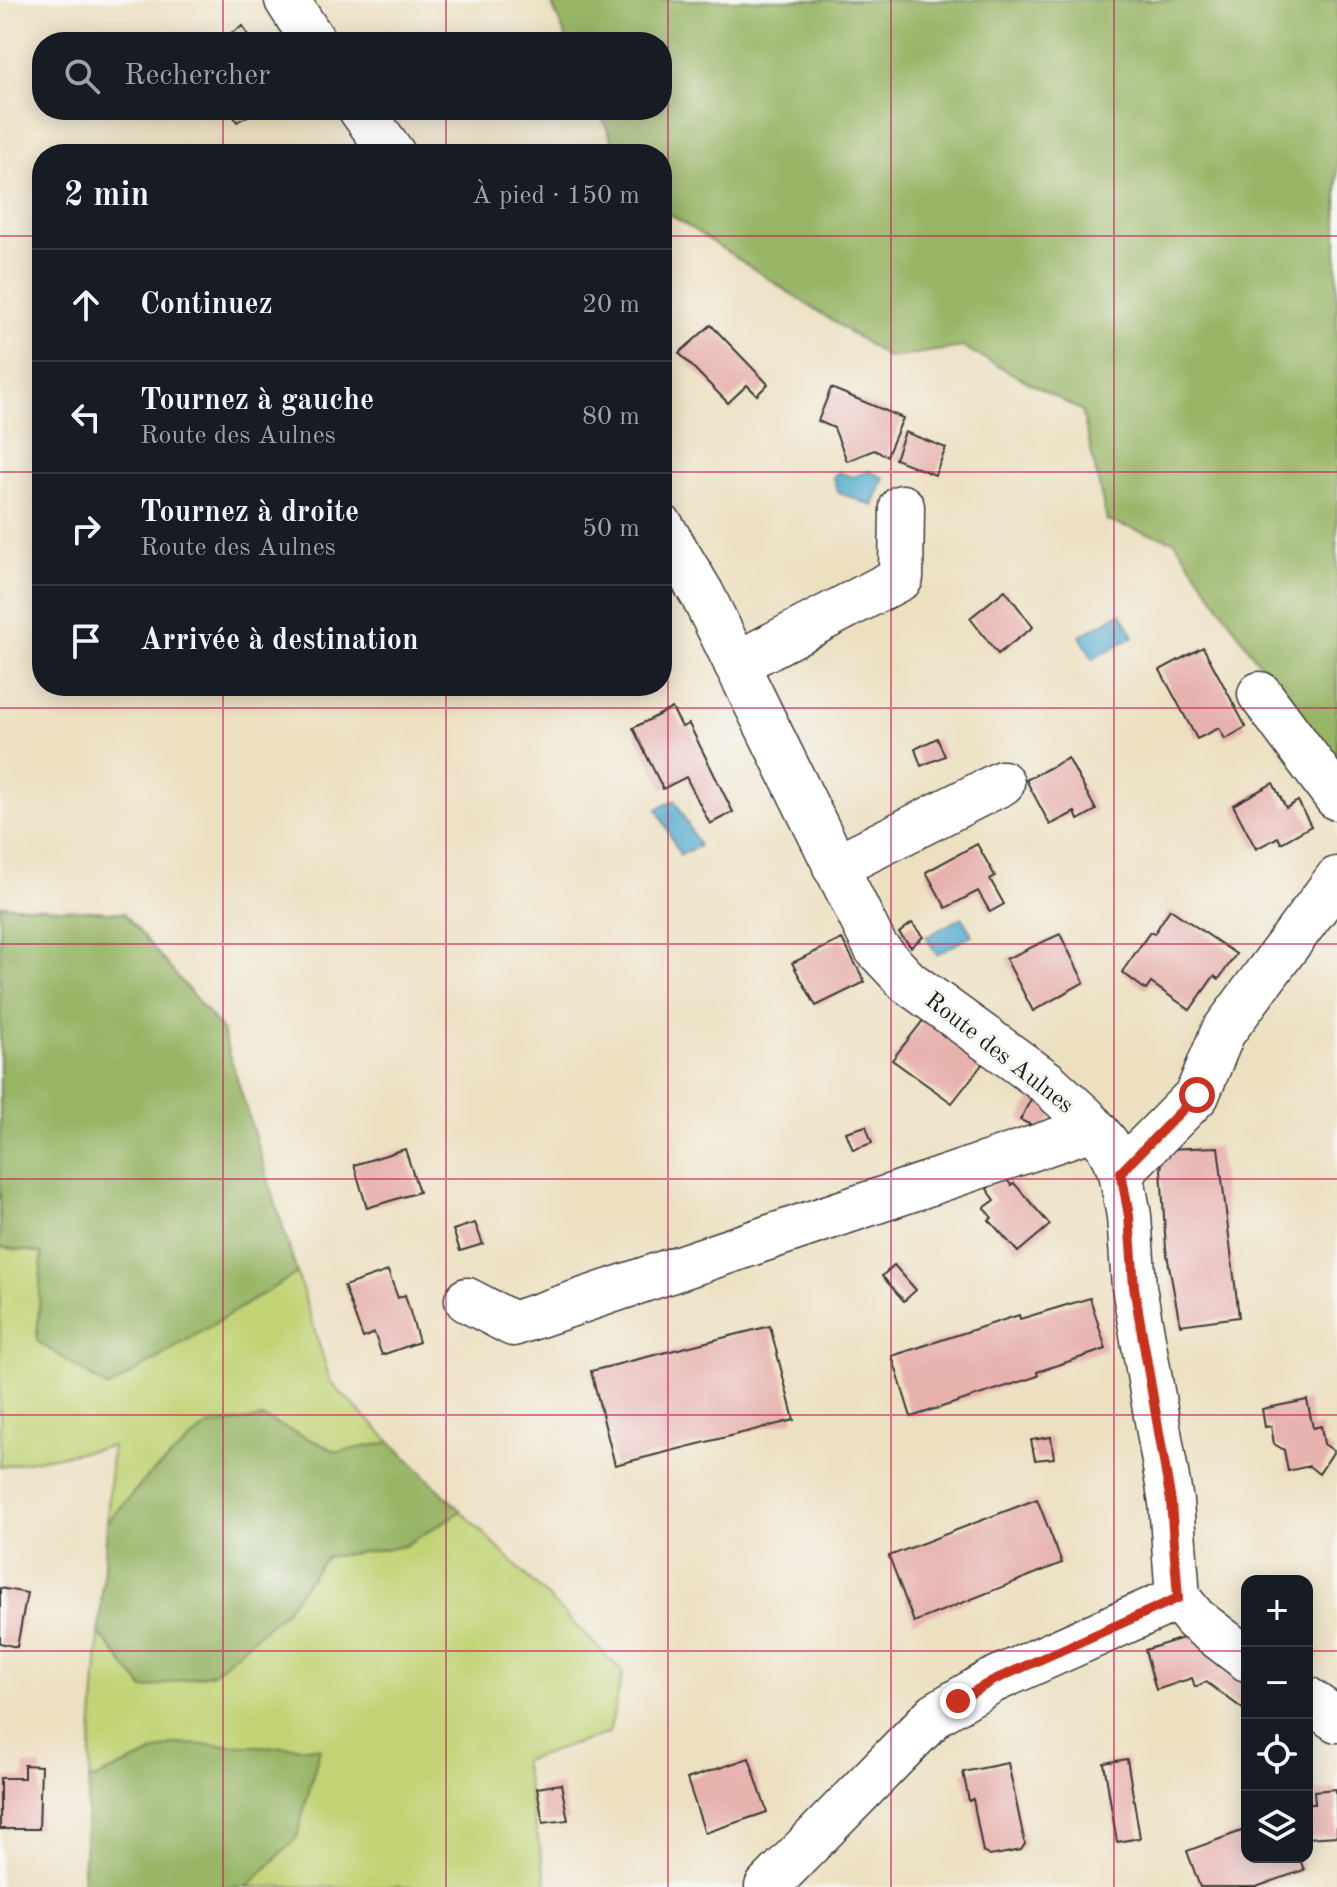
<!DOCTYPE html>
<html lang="fr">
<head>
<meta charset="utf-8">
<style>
  :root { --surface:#171b24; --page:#242831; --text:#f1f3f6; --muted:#9ea1a6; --line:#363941 }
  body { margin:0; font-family:"Old Standard TT",serif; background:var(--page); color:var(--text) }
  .controls { position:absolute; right:24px; bottom:24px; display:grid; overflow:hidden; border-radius:16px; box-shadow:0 4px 20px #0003 }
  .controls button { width:72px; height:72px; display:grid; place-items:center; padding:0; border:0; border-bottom:2px solid var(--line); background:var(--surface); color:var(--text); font:40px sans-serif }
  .stop { position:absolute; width:24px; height:24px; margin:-18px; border:6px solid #c8321e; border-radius:50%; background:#fff }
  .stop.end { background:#c8321e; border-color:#fff; box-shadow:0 2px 8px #0008 }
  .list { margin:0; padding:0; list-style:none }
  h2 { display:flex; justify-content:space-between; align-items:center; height:104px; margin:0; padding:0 32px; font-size:34px }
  h2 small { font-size:26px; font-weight:400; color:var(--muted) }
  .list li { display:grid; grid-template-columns:52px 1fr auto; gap:24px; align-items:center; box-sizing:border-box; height:112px; padding:0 32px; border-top:2px solid var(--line) }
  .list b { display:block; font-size:30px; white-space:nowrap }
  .list p { margin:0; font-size:26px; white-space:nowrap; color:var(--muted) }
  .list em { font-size:26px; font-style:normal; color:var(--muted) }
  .icon { flex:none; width:44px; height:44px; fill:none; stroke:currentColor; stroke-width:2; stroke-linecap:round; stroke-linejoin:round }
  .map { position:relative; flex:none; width:1337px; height:1887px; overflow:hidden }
  .search { position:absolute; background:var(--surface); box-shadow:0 4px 20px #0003; left:32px; top:32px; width:640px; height:88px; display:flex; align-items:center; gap:20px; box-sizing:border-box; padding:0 28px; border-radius:32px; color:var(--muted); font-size:30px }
  .panel { position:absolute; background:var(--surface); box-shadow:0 4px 20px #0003; left:32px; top:144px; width:640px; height:552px; border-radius:32px }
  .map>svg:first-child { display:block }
  .green { fill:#c1d375; stroke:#6e7848; stroke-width:2 }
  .forest { fill:#98b566; stroke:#5a6841; stroke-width:2 }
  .water { fill:#50aace; stroke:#366375; stroke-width:2 }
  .building { fill:#e7b1ad }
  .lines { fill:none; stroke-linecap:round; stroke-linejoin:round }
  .minor-casing { stroke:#3b3935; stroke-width:47 }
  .minor { stroke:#fff; stroke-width:44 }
  .route { stroke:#c8321e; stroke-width:10 }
  .grid { fill:none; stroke:#c2185b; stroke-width:2; stroke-opacity:0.55 }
  .labels { text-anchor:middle; stroke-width:6; stroke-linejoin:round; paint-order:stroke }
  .street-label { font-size:24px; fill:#1c1c1c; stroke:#f6f6f2 }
</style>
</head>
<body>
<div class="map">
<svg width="1337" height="1887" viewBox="0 0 1337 1887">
  <rect width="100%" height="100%" fill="#f6f6f2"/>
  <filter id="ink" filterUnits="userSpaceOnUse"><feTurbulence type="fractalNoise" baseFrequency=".0125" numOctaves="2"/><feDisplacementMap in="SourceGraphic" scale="16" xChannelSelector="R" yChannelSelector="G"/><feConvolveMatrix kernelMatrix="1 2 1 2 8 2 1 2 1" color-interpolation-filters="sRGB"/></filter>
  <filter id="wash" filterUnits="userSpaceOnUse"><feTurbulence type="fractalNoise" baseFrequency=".006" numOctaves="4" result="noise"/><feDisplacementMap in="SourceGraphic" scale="32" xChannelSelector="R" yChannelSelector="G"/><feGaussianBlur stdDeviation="1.8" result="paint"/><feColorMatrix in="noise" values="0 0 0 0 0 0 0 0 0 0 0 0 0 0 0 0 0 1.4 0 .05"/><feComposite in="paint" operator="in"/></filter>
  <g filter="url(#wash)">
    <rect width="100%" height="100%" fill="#ede0c1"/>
    <g class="green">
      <path d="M 0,1247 L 42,1252 L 37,1341 L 108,1388 L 297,1273 L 331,1383 L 391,1442 L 338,1452 L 263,1418 L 146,1478 L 107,1523 L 112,1446 L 0,1467 Z"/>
      <path d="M 461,1511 L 623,1672 L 609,1733 L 523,1761 L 547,1887 L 248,1887 L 297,1837 L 174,1744 L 89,1781 L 99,1633 L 144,1689 L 283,1613 L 326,1557 L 404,1546 Z"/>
    </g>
    <g class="forest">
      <path d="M 550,0 L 1337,0 L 1337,777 L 1175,541 L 1107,521 L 1082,411 L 963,347 L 889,358 L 662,209 L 662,154 L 618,154 L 599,110 L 662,110 L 662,42 L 568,42 Z"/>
      <path d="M 0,905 L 124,913 L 222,1030 L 297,1273 L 109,1388 L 37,1341 L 42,1253 L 0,1247 Z"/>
      <path d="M 263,1418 L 338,1452 L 391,1442 L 461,1511 L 404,1546 L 326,1557 L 283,1613 L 213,1673 L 144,1689 L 99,1633 L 107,1523 L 146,1478 L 207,1426 Z"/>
      <path d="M 174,1744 L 320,1748 L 297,1837 L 248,1887 L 82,1887 L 89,1781 Z"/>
    </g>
    <g class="water">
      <path d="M 869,471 L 884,478 L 873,506 L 838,492 L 833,478 L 838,472 L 853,477 Z"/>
      <path d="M 1121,613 L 1134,636 L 1093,659 L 1080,636 Z"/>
      <path d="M 675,800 L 699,846 L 680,855 L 657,809 Z"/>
      <path d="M 962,917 L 972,935 L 937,955 L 926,937 Z"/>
    </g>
    <g id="blocks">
      <g class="building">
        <path d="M 243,26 L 252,42 L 216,42 Z"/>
        <path d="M 230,110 L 258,110 L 237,122 Z"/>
        <path d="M 711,325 L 768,384 L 757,395 L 747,385 L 728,403 L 679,353 Z"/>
        <path d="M 831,388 L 903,418 L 887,456 L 874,450 L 847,461 L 834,428 L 818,421 Z"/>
        <path d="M 905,432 L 946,448 L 935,475 L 895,459 Z"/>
        <path d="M 1005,590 L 1033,627 L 998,654 L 970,618 Z"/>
        <path d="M 1203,647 L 1246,727 L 1225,739 L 1219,728 L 1197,739 L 1160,670 Z"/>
        <path d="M 672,708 L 682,727 L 689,724 L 733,812 L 710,824 L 686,777 L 663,789 L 633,728 Z"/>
        <path d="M 937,738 L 945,756 L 921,766 L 915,749 Z"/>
        <path d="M 1068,758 L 1096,810 L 1078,820 L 1075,812 L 1050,825 L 1026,780 Z"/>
        <path d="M 1273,783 L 1286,808 L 1298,801 L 1311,826 L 1281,843 L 1278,837 L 1256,849 L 1233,805 Z"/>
        <path d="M 977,844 L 995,876 L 990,879 L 1004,904 L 990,912 L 978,891 L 946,908 L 926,872 Z"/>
        <path d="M 1170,909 L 1236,954 L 1219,979 L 1214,976 L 1190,1010 L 1151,983 L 1146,990 L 1122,972 L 1150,932 L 1154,934 Z"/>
        <path d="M 912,923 L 923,937 L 911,947 L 899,933 Z"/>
        <path d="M 1060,934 L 1084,982 L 1033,1011 L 1006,959 Z"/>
        <path d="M 842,939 L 865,982 L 816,1006 L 792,963 Z"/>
        <path d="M 925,1018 L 984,1062 L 952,1103 L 892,1060 Z"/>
        <path d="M 1032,1097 L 1056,1110 L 1043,1130 L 1020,1120 Z"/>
        <path d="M 866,1126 L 872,1143 L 853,1150 L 846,1132 Z"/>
        <path d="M 1218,1147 L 1239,1317 L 1180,1325 L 1166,1249 L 1161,1169 L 1165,1149 Z"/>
        <path d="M 405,1149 L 419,1192 L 367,1208 L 354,1165 Z"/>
        <path d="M 1003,1175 L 1011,1185 L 1014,1183 L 1050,1225 L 1018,1252 L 989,1220 L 992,1218 L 984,1208 L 995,1200 L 987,1189 Z"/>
        <path d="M 475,1223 L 483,1244 L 460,1251 L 453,1230 Z"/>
        <path d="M 894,1265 L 916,1290 L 904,1301 L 882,1276 Z"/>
        <path d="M 388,1271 L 398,1298 L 405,1295 L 419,1342 L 382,1355 L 374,1333 L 363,1338 L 344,1286 Z"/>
        <path d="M 1090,1298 L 1106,1349 L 1037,1372 L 1038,1376 L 911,1417 L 892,1356 L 1019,1315 L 1020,1319 Z"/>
        <path d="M 770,1326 L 794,1420 L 615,1465 L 591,1371 Z"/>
        <path d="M 1307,1400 L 1313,1428 L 1321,1426 L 1324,1444 L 1334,1451 L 1319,1474 L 1309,1466 L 1288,1471 L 1284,1450 L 1274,1444 L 1271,1426 L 1265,1427 L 1262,1409 Z"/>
        <path d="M 1051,1437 L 1054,1458 L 1035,1460 L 1031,1440 Z"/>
        <path d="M 1037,1499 L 1062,1563 L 914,1622 L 889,1556 Z"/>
        <path d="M 0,1588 L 27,1593 L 17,1647 L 0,1643 Z"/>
        <path d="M 1199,1633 L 1206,1656 L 1210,1654 L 1247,1681 L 1247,1712 L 1206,1682 L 1195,1687 L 1192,1678 L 1156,1690 L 1145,1650 Z"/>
        <path d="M 749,1758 L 767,1812 L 705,1833 L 687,1779 Z"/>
        <path d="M 1127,1759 L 1140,1838 L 1117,1842 L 1104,1763 Z"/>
        <path d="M 1008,1763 L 1025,1844 L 1021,1850 L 990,1856 L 983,1852 L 973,1799 L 969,1801 L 963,1772 Z"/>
        <path d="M 24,1765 L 41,1766 L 39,1829 L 0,1829 L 0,1778 L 24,1778 Z"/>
        <path d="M 561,1784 L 568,1820 L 543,1823 L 537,1788 Z"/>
        <path d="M 1336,1789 L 1337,1836 L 1307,1838 L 1307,1804 L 1315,1804 L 1314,1791 Z"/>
        <path d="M 1247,1829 L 1247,1857 L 1299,1857 L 1304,1870 L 1256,1887 L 1200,1887 L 1187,1851 Z"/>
      </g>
    </g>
  </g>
  <g filter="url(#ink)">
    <use href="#blocks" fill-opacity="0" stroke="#3b3935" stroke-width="2"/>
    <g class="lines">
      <defs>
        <g id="minor">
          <path d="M 287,0 L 314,42"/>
          <path d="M 361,110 L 393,154"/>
          <path d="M 662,527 L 702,594 L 876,948 L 908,982 L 1046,1082 L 1085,1118 L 1107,1144 L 1121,1172 L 1129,1216 L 1134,1287 L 1171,1502 L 1178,1598 L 992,1681 L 936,1714 L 767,1887"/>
          <path d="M 736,664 L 901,578 L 902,507"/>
          <path d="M 1260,694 L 1337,798"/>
          <path d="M 835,867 L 1002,783"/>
          <path d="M 1121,1172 L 1197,1095 L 1223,1032 L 1337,879"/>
          <path d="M 467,1300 L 513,1324 L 1093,1128"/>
          <path d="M 1178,1598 L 1195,1619 L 1247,1659"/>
          <path d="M 1307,1699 L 1337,1720"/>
        </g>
      </defs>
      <use href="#minor" class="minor-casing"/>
      <use href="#minor" class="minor"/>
    </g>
  </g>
  <g class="lines" filter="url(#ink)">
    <path class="route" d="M 958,1701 L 992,1681 L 1178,1598 L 1171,1502 L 1134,1287 L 1129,1216 L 1121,1172 L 1197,1095"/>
  </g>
  <path class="grid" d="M 223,0 L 223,42M 446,0 L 446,42M 668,0 L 668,1887M 891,0 L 891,1887M 1114,0 L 1114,1887M 223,110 L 223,154M 446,110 L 446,154M 0,236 L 42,236M 662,236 L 1337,236M 0,472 L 42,472M 662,472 L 1337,472M 223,686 L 223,1887M 446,686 L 446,1887M 0,708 L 1337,708M 0,944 L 1337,944M 0,1179 L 1337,1179M 0,1415 L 1337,1415M 0,1651 L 1247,1651M 1307,1651 L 1337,1651"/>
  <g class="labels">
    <g class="street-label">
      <text transform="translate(1000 1052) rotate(38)" y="8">Route des Aulnes</text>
    </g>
  </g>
</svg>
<div class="controls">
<button>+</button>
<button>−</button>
<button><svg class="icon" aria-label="locate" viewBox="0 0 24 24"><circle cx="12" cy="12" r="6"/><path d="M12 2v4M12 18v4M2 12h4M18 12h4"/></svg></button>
<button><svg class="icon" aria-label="layers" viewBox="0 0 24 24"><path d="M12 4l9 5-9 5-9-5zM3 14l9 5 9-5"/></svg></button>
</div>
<div class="stop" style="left:1197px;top:1095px"></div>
<div class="stop end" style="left:958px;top:1701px"></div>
<div class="search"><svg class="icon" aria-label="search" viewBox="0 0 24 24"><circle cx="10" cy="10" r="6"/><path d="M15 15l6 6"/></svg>Rechercher</div>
<section class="panel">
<h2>2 min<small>À pied · 150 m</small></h2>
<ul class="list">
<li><svg class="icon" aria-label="ahead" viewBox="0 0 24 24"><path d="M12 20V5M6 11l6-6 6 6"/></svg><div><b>Continuez</b></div><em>20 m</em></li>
<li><svg class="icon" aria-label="left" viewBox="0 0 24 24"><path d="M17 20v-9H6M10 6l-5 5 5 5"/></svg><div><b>Tournez à gauche</b><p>Route des Aulnes</p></div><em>80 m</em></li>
<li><svg class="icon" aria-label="right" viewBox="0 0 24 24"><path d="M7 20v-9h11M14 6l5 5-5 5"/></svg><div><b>Tournez à droite</b><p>Route des Aulnes</p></div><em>50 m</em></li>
<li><svg class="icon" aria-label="arrive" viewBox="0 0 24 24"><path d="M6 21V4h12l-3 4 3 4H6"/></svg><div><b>Arrivée à destination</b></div></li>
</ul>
</section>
</div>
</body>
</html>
